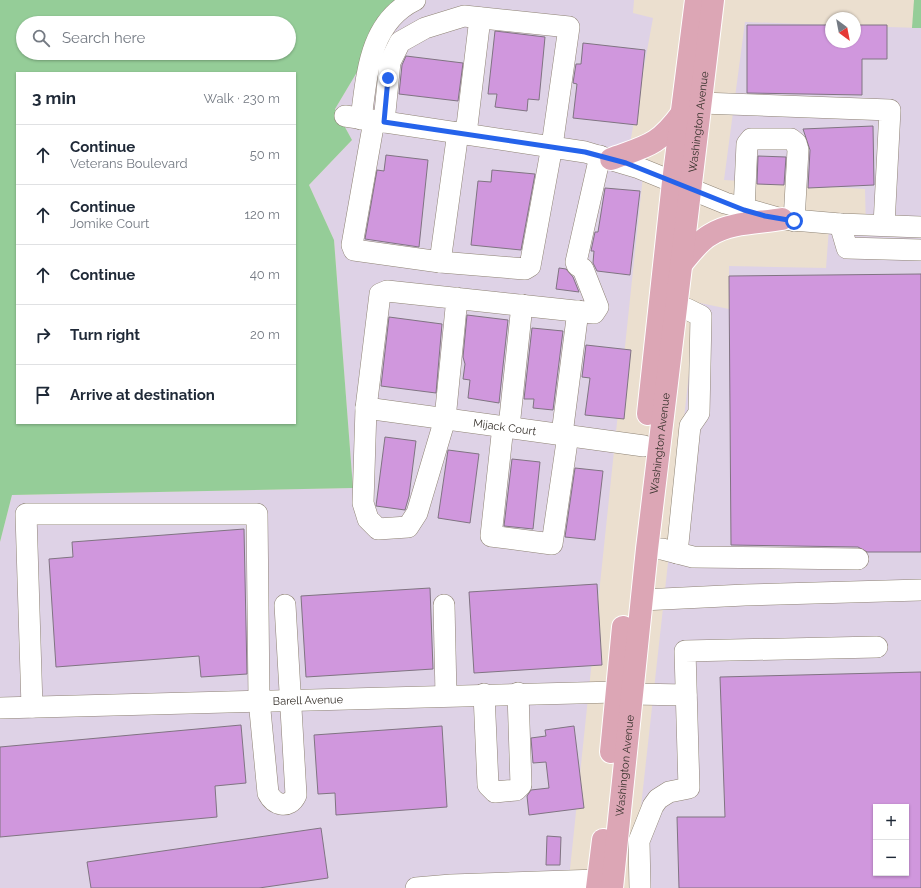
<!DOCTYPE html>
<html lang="en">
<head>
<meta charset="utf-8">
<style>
  :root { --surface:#fff; --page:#f2f2f3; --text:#1f2937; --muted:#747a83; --line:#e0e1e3 }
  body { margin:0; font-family:Raleway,sans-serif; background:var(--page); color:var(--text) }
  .controls { position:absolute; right:12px; bottom:12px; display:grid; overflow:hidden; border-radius:0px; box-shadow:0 1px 3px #0004 }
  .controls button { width:36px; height:36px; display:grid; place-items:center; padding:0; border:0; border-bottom:1px solid var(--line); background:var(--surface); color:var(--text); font:20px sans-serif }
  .compass { position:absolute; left:825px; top:12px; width:36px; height:36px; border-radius:50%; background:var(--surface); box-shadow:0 1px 3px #0004; rotate:148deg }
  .stop { position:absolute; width:12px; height:12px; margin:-9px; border:3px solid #2563eb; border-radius:50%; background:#fff }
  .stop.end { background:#2563eb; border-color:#fff; box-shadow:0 1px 4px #0008 }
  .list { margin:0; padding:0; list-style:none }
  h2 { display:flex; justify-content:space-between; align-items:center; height:52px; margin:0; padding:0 16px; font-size:17px }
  h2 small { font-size:13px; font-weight:400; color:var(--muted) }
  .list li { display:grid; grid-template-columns:26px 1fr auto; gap:12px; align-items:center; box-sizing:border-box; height:60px; padding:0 16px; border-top:1px solid var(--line) }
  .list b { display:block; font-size:15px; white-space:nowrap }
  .list p { margin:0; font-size:13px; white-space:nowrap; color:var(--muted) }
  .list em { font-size:13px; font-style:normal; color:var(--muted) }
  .icon { flex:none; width:22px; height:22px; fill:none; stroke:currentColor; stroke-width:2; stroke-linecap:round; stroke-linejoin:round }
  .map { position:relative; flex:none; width:921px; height:888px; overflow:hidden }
  .search { position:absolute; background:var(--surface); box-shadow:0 1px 3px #0004; left:16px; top:16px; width:280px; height:44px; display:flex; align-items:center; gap:10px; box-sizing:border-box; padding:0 14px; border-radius:22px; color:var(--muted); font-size:15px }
  .panel { position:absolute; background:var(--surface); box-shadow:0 1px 3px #0004; left:16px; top:72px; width:280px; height:352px; border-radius:0px }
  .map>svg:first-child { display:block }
  .industrial { fill:#ded2e6; fill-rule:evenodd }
  .green { fill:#95cd98; fill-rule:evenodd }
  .building { fill:#d097dd; stroke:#807482; fill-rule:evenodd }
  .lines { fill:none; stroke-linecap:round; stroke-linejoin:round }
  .minor-casing { stroke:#8e8374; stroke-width:22 }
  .major-casing { stroke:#fff; stroke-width:24 }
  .minor { stroke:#fff; stroke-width:21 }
  .major { stroke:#dca6b5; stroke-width:22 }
  .route { stroke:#2563eb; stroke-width:5 }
  .labels { text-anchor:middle; stroke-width:3; stroke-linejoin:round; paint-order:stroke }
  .street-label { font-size:11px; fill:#36312b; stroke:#fff }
</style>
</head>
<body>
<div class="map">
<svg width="921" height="888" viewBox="0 0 921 888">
  <rect width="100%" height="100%" fill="#ebdfcf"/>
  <g class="industrial">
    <path d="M 400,0 L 634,0 L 633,13 L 653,18 L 626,165 L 644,166 L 568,888 L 0,888 L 0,542 L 12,495 L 353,488 L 334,240 L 309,185 L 352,140 L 335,109 Z"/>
    <path d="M 745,22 L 831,25 L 831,42 L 855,42 L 855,26 L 921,28 L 921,888 L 632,888 L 696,310 L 700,303 L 729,309 L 729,266 L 826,268 L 829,228 L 866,230 L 865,189 L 724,180 ZM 876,807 L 906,807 L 906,873 L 876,873 Z"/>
  </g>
  <g class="green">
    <path d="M 0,0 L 400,0 L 335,109 L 352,140 L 309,185 L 334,240 L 353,488 L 12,495 L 0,542 ZM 23,23 L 289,23 L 289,53 L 23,53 ZM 17,73 L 295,73 L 295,423 L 17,423 Z"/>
    <path d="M 914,0 L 921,0 L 921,28 L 912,28 Z"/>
  </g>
  <g class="building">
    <path d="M 747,25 L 831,25 L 831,42 L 855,42 L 855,25 L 887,25 L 887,59 L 862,59 L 862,95 L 747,93 Z"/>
    <path d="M 495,31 L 545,37 L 539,100 L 528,99 L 527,111 L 495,107 L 497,94 L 488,94 Z"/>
    <path d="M 583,43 L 645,50 L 637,125 L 573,118 L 577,84 L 573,83 L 576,64 L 581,64 Z"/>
    <path d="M 406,56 L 463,63 L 458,101 L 399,94 L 402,65 Z"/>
    <path d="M 873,126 L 874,185 L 808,188 L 810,150 L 803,129 Z"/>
    <path d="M 386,155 L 428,160 L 419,247 L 365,239 L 377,170 L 384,171 Z"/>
    <path d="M 758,156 L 786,157 L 784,185 L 757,184 Z"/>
    <path d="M 492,170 L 535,174 L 521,250 L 471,245 L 478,181 L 491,182 Z"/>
    <path d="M 605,188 L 640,191 L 630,275 L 597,271 L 593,263 L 594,251 L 591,251 L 595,232 L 598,232 Z"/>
    <path d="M 559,268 L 566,269 L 573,277 L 579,292 L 556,289 Z"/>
    <path d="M 921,274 L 921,552 L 867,552 L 858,547 L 731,545 L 729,276 Z"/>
    <path d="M 467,315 L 508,320 L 499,403 L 468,398 L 470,380 L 463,379 L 465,364 L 463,357 Z"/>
    <path d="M 389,317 L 442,324 L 436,393 L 381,386 Z"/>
    <path d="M 532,328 L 563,331 L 553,410 L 533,408 L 534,399 L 524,399 Z"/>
    <path d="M 586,345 L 631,350 L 624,419 L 585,415 L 590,378 L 582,377 Z"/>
    <path d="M 385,437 L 416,441 L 409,496 L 405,510 L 376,506 Z"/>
    <path d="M 448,450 L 479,454 L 470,523 L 438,518 Z"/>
    <path d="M 512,459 L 540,462 L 533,529 L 504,526 Z"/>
    <path d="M 575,468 L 603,471 L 595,540 L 565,537 Z"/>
    <path d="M 244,529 L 247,674 L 201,677 L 199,656 L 56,667 L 49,559 L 73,557 L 72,542 Z"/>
    <path d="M 597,584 L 602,665 L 474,673 L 469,592 Z"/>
    <path d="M 430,588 L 433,669 L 306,677 L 301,596 Z"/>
    <path d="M 921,672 L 921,888 L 679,888 L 677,817 L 725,817 L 720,677 ZM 876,807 L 906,807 L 906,873 L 876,873 Z"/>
    <path d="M 241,725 L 246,783 L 215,786 L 217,817 L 0,837 L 0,747 Z"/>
    <path d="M 442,726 L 447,807 L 336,815 L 335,793 L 318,794 L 314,735 Z"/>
    <path d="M 574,726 L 584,808 L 529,815 L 527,796 L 531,790 L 549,788 L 546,762 L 533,763 L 531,738 L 546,736 L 545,730 Z"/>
    <path d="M 321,828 L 328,878 L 259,888 L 91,888 L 87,862 Z"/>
    <path d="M 547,836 L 561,837 L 560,865 L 546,865 Z"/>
  </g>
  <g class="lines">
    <defs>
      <g id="minor">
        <path d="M 701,103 L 890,110 L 884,225"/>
        <path d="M 345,116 L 585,152 L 639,168 L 725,203 L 782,219 L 840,224 L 921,227"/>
        <path d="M 361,119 C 367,75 369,22 415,0"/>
        <path d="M 374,121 L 352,245 L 354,250 L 440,262 L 525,269 L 530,266 L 552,146 L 569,27 L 464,16 L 425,28 L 400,42 L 390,62 L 384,122"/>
        <path d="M 466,134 L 480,18"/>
        <path d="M 744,210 L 747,144 L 751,139 L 791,139 L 796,143 L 798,150 L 794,221"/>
        <path d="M 840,224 L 847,248 L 921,250"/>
        <path d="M 440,262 L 458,132"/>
        <path d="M 457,298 L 445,419 L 417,513 L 408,527 L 378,529 L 368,519 L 363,503 L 366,408 L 380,294 L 387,291 C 456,298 525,306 594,313 L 598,307 L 583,269 L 577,265 L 576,262 L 600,156"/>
        <path d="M 675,307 L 687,309 L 701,316 L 699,413 L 690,426 L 677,553"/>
        <path id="s1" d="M 366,408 L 644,446"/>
        <path d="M 503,426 L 491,536 L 552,544 L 568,435"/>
        <path d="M 509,427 L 522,305"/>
        <path d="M 562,434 L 578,311"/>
        <path d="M 647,549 L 662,549 L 693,557 L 858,559"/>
        <path d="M 642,600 L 745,595 L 921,590"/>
        <path d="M 444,605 L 446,695"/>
        <path d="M 484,694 L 488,785 L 495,792 L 516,790 L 521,785 L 518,693"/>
        <path d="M 632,694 L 686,695"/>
        <path d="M 32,707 L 26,514 L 257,514 L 259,700 L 268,793 C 274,805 289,810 296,795 L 285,605"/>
        <path id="s2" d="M 0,708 L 616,692"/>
        <path d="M 416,888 L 451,885 L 598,880"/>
        <path d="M 640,888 L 639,841 L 653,806 L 658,799 L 669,792 L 689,788 L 685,651 L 877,647"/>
      </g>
      <g id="major">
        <path d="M 611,159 C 647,146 658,146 682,113"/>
        <path d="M 680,266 C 689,255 698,242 710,235 C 730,222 759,223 782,219"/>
        <path d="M 648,414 L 673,182 L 696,0"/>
        <path d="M 611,752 L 623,627"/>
        <path d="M 597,888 L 603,840"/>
        <path id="s3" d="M 612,888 L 647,549 L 713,0"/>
      </g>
    </defs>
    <use href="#minor" class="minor-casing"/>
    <use href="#major" class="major-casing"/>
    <use href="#minor" class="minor"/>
    <use href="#major" class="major"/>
  </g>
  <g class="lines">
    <path class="route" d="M 388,78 L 384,122 L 585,152 L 626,163 L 744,210 L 765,216 L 794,221"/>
  </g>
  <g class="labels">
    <g class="street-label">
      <text dy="4" stroke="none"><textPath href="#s3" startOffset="771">Washington Avenue</textPath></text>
      <text dy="4" stroke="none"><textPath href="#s1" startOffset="140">Mijack Court</textPath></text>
      <text dy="4" stroke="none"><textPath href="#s3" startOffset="447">Washington Avenue</textPath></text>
      <text dy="4" stroke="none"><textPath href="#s2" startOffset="308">Barell Avenue</textPath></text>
      <text dy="4" stroke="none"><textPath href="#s3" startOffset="123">Washington Avenue</textPath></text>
    </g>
  </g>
</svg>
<div class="controls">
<button>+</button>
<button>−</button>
</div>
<svg class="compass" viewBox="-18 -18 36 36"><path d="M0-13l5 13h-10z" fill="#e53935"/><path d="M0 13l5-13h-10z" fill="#747a83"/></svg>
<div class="stop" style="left:794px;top:221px"></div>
<div class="stop end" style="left:388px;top:78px"></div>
<div class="search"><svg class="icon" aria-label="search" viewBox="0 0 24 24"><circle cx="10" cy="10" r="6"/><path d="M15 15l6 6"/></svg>Search here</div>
<section class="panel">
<h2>3 min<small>Walk · 230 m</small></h2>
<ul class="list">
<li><svg class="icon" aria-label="ahead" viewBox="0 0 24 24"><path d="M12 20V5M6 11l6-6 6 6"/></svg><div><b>Continue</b><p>Veterans Boulevard</p></div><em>50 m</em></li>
<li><svg class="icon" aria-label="ahead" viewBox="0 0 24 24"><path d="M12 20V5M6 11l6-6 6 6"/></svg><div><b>Continue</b><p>Jomike Court</p></div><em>120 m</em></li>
<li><svg class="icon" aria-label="ahead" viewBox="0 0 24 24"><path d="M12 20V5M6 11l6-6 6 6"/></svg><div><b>Continue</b></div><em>40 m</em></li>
<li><svg class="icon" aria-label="right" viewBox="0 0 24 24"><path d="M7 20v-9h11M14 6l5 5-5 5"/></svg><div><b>Turn right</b></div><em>20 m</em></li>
<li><svg class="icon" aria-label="arrive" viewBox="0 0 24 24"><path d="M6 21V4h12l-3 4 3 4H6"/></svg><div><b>Arrive at destination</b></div></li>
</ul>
</section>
</div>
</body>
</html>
